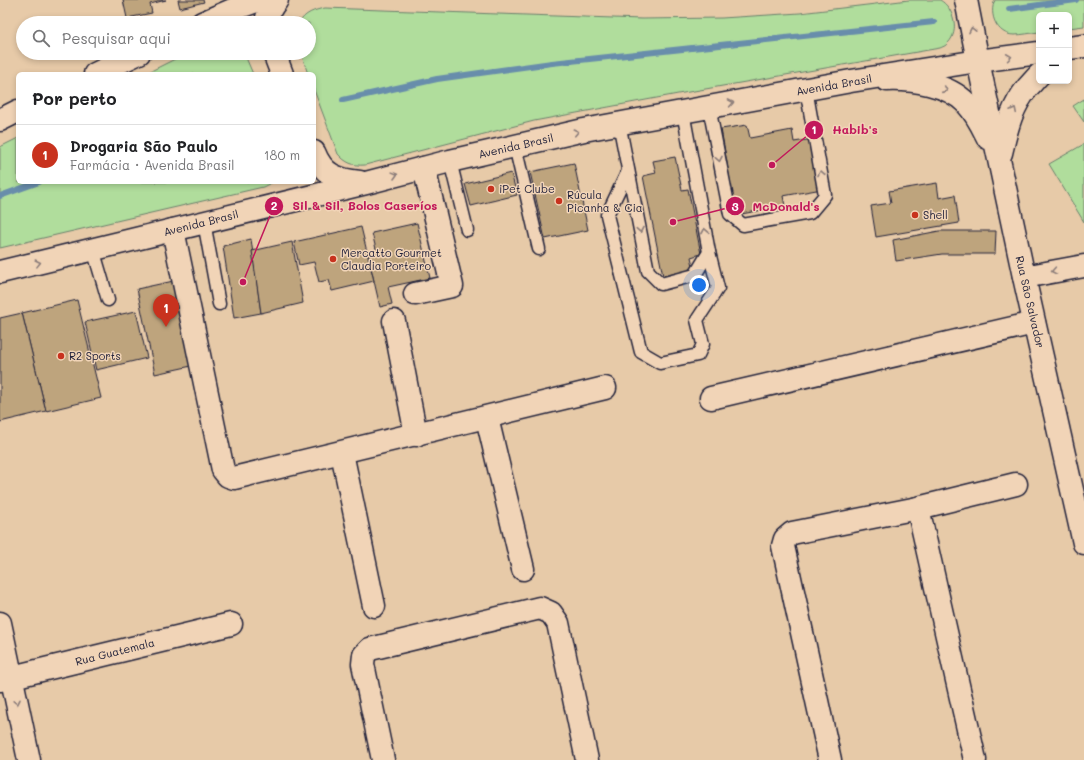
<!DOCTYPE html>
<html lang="pt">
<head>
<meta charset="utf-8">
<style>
  :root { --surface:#fff; --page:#f2f2f2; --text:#202124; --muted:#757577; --line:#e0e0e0; --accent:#c8321e }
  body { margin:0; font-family:Mali,sans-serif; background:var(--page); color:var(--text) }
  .controls { position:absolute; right:12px; top:12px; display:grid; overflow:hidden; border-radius:6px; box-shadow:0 2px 6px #0003 }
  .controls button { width:36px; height:36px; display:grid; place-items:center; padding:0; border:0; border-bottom:1px solid var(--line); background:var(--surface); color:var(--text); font:20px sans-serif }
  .you { position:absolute; left:699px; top:285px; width:14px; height:14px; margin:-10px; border:3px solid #fff; border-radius:50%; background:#1a73e8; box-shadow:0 0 0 6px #1a73e833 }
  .badge { display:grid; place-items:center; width:26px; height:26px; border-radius:50%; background:var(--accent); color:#fff; font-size:13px; font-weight:700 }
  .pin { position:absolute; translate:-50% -33px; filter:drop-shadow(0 1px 2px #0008) }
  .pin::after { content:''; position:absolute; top:21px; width:14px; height:12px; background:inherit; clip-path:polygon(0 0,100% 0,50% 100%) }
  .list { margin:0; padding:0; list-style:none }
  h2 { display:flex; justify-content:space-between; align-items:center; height:52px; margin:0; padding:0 16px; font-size:17px }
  h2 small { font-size:13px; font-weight:400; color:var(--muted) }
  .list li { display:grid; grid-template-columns:26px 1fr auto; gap:12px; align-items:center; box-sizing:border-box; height:60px; padding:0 16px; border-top:1px solid var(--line) }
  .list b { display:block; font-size:15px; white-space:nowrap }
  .list p { margin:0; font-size:13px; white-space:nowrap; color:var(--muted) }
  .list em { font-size:13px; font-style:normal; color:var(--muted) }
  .icon { flex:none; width:22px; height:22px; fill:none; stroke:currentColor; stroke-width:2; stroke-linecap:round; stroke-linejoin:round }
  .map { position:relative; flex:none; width:1084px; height:760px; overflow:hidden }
  .search { position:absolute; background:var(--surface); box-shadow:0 2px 6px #0003; left:16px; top:16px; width:300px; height:44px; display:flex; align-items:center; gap:10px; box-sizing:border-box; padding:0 14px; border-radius:22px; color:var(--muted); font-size:15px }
  .panel { position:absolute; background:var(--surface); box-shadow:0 2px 6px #0003; left:16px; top:72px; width:300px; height:112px; border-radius:6px }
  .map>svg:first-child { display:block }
  .green { fill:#b0dd9c; stroke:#69806c }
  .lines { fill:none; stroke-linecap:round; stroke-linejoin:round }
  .stream { stroke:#678dab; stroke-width:6 }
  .building { fill:#bea47d; stroke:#22223b }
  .lane-casing { stroke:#22223b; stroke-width:15 }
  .street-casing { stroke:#22223b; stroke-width:25 }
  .secondary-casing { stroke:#22223b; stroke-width:25 }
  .primary-casing { stroke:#22223b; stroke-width:25 }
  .lane { stroke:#f1d4b7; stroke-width:12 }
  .street { stroke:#f1d4b7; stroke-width:22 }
  .secondary { stroke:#f1d4b7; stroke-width:22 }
  .primary { stroke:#f1d4b7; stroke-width:22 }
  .oneway { stroke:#8a7b79 }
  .poi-dot { fill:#c8321e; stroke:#f1d4b7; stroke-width:1.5 }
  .labels { text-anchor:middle; stroke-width:3; stroke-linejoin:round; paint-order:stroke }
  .street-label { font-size:11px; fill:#22223b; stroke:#f1d4b7 }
  .poi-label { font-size:11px; fill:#22223b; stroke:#f1d4b7; text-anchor:start }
  .leader { fill:none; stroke:#c2185b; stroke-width:1.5 }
  .callout-dot { fill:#c2185b; stroke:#f1d4b7; stroke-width:1.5 }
  .mark-label { font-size:12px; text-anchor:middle; font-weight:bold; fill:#fff }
  .callout-label { font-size:12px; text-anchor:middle; font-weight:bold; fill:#c2185b; stroke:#f1d4b7; stroke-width:3; stroke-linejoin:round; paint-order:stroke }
</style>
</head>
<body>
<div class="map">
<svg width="1084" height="760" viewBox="0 0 1084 760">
  <rect width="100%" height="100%" fill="#e7caa8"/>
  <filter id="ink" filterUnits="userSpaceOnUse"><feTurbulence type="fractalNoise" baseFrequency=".025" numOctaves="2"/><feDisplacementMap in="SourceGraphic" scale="8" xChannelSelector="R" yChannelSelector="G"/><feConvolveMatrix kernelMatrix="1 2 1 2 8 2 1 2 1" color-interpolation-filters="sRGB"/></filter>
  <g filter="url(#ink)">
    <g class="green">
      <path d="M 909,0 L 940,0 C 954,8 960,31 948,43 C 946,46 942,47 940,48 L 694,91 L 534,121 L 365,165 C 353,166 346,163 338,154 L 314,90 L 314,74 L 308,74 L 301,53 L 309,53 L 309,23 L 299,23 C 305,13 314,10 325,8 L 642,19 L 722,18 L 800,13 Z"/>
      <path d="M 995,0 L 1084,0 L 1084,26 L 1069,28 L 1069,15 L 1039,15 L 1039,32 C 1031,33 1022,35 1014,35 C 997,35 988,14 995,0 Z"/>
      <path d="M 187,53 L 244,53 L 253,74 L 145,74 Z"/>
      <path d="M 1084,99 L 1084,122 L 1073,106 Z"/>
      <path d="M 18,138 L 18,182 L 273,182 L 263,187 L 0,248 L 0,147 Z"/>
      <path d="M 1084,144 L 1084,222 L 1049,164 Z"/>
    </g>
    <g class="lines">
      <g class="stream">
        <path d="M 1009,9 L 1076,0"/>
        <path d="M 343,100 L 437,79 L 552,63 L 934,22"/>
        <path d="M 0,196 L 39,182"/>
      </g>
    </g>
    <g class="building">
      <path d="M 123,0 L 166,0 L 150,4 L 152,13 L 127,18 Z"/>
      <path d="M 178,0 L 203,0 L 204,2 L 180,8 Z"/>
      <path d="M 747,125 L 750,138 L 792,130 L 794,142 L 813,139 L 822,189 L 783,196 L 785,206 L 736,215 L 721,129 Z"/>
      <path d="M 675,157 L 682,190 L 688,189 L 701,254 L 691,257 L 694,270 L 663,276 L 643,176 L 656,173 L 653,161 Z"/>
      <path d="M 574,163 L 588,230 L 545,239 L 530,172 Z"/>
      <path d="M 511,173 L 517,195 L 471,206 L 465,184 Z"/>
      <path d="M 937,183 L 939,198 L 955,195 L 959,223 L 876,237 L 871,206 L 891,203 L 889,191 Z"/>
      <path d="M 417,223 L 430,278 L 388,287 L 392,304 L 380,307 L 368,255 L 377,253 L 372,233 Z"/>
      <path d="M 361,227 L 374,281 L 332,291 L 329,280 L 319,282 L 314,262 L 299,265 L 294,242 Z"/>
      <path d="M 939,231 L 996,231 L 995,254 L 942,254 L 896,261 L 893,240 Z"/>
      <path d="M 251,239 L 261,313 L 234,318 L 223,246 Z"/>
      <path d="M 292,242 L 303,303 L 261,313 L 252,251 Z"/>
      <path d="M 178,280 L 196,365 L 155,374 L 137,289 Z"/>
      <path d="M 77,300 L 101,398 L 46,411 L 22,313 Z"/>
      <path d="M 136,311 L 147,358 L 96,370 L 85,322 Z"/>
      <path d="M 22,313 L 46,411 L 0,422 L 0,318 Z"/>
    </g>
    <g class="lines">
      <defs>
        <g id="lane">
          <path d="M 709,107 L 730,214 L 743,225 L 810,213 L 825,195 L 806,89"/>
          <path d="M 619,123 L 648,271 L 661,284 L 695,275 L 709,252 L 683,112"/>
          <path d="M 515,146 L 539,249"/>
          <path d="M 450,161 L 467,230"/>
          <path d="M 628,171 L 607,215 L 641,352 L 660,363 L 698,355 L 703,344 L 697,320 L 718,288 L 709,252"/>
          <path d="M 204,222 L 219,304"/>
          <path d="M 93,249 L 108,300"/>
        </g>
        <g id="street">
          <path d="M 173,230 L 223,470 L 228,476 L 234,478 L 605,388"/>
          <path d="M 1024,277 L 1084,266"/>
          <path d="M 415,294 L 452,286 L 424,168"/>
          <path d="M 394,321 L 416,435"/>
          <path d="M 711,398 L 1034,323"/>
          <path d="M 487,418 L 523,569"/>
          <path d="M 342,453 L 374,606"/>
          <path d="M 918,508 L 975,760"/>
          <path d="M 0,623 L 29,760"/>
          <path d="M 0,680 L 231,624"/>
          <path d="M 383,760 L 363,664 L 364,655 L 370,649 L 540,608 L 551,613 L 558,623 L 587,760"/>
          <path d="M 830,760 L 783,546 L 785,539 L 792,533 L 918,508 L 1016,484"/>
        </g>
        <g id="secondary">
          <path d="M 978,61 L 1024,277 L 1084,543"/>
          <path d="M 887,80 C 912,79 948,84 966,103 C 976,113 982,126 988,138"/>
          <path d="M 1001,153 C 1007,128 1011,108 1028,87 C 1032,83 1035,79 1039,75"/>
        </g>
        <g id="primary">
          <path d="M 966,0 L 978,61"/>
          <path d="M 202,23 L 232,10 L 259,0"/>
          <path d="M 266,23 C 267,14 271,7 277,0"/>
          <path d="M 1069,48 L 1084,46"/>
          <path d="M 274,53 L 282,74"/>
          <path d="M 95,74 L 139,53"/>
          <path d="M 0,120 L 18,111"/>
          <path d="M 314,152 C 323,175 337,180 360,182"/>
          <path d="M 0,272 L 366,183 L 450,161 L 584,130 L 851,81 L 978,61 L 1039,53"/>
        </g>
      </defs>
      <use href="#lane" class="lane-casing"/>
      <use href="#street" class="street-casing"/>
      <use href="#secondary" class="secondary-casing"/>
      <use href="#primary" class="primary-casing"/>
      <use href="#lane" class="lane"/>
      <use href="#street" class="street"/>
      <use href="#secondary" class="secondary"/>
      <use href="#primary" class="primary"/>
    </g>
    <defs><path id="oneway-chevron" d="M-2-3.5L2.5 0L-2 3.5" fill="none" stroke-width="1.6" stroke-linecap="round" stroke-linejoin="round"/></defs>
    <g class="oneway">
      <use href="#oneway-chevron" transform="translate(972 30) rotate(-102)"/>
      <use href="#oneway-chevron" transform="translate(1009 57) rotate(-8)"/>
      <use href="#oneway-chevron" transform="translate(945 90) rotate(24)"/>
      <use href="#oneway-chevron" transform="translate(731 103) rotate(-10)"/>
      <use href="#oneway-chevron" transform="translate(1014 110) rotate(-64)"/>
      <use href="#oneway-chevron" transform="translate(576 132) rotate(-13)"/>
      <use href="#oneway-chevron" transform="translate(719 159) rotate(79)"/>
      <use href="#oneway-chevron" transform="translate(821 173) rotate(-100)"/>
      <use href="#oneway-chevron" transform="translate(395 175) rotate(-15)"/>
      <use href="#oneway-chevron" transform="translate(640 230) rotate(79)"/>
      <use href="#oneway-chevron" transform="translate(705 231) rotate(-101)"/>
      <use href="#oneway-chevron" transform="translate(38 263) rotate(-14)"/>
      <use href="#oneway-chevron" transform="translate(1054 271) rotate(170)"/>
      <use href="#oneway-chevron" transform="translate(17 702) rotate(78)"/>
    </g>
  </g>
  <g class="poi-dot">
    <circle cx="491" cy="189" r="4"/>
    <circle cx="559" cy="201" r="4"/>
    <circle cx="915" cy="215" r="4"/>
    <circle cx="333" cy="259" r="4"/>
    <circle cx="61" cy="356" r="4"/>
  </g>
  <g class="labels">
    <g class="street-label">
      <text transform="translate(834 85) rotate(-10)" y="4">Avenida Brasil</text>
      <text transform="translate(516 146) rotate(-13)" y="4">Avenida Brasil</text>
      <text transform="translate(201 223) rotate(-14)" y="4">Avenida Brasil</text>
      <text transform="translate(1030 302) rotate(77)" y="4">Rua São Salvador</text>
      <text transform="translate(115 652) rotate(-14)" y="4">Rua Guatemala</text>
    </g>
    <g class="poi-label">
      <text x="499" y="193">iPet Clube</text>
      <text x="567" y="199">Rúcula<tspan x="567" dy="13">Picanha &amp; Cia</tspan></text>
      <text x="923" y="219">Shell</text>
      <text x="341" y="257">Mercatto Gourmet<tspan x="341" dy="13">Claudia Porteiro</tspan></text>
      <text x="69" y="360">R2 Sports</text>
    </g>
  </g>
  <path class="leader" d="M772 165L814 130M243 282L274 206M673 222L735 206"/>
  <g class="callout-dot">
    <circle cx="772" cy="165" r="4"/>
    <circle cx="243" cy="282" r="4"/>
    <circle cx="673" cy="222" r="4"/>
    <circle cx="814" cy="130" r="10"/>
    <circle cx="274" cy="206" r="10"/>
    <circle cx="735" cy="206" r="10"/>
  </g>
  <g class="mark-label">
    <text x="814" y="134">1</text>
    <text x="274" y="210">2</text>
    <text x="735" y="211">3</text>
  </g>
  <g class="callout-label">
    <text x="855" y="134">Habib's</text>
    <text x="365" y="210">Sil &amp; Sil, Bolos Caseríos</text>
    <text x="786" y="211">McDonald's</text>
  </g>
</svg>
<div class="controls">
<button>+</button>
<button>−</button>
</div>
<div class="you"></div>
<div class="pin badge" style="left:166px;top:327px">1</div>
<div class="search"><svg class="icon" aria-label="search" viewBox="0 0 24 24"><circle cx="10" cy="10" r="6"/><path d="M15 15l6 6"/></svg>Pesquisar aqui</div>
<section class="panel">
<h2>Por perto<small></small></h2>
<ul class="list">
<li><span class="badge">1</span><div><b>Drogaria São Paulo</b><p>Farmácia · Avenida Brasil</p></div><em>180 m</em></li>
</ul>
</section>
</div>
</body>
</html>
